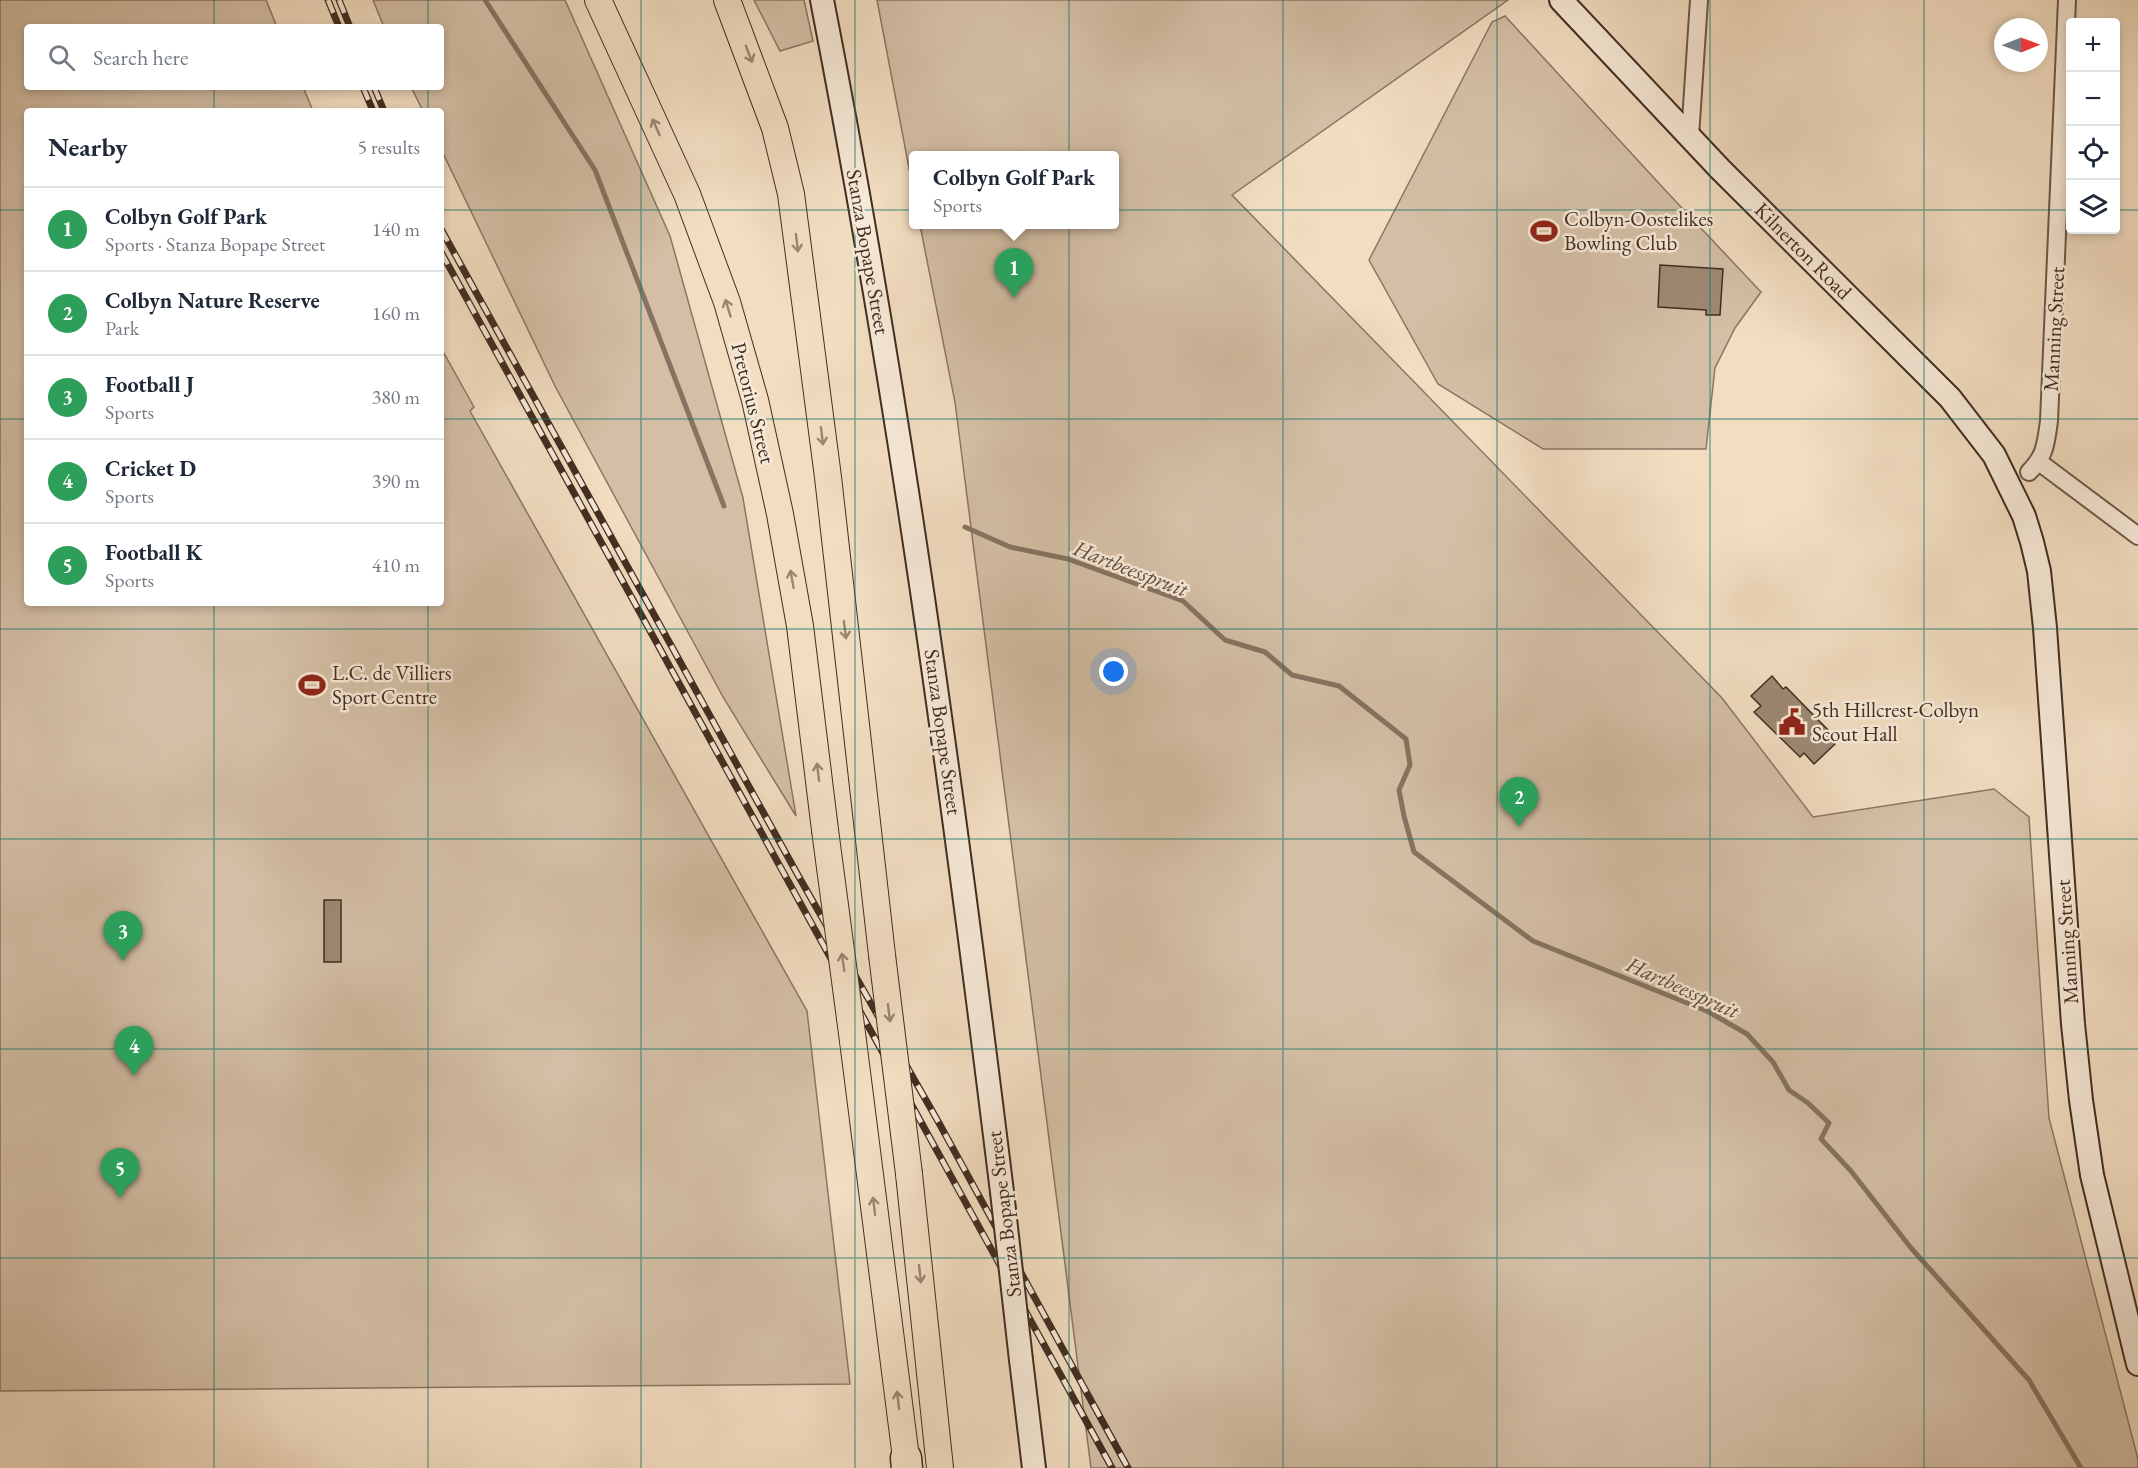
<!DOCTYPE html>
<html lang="en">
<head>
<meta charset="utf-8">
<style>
  :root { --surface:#fff; --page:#f2f2f3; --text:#1f2937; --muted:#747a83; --line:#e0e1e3; --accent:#8f2418 }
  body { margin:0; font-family:"EB Garamond",serif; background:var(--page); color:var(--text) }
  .controls { position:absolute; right:18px; top:18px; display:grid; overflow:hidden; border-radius:6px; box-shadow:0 3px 9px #0003 }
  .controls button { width:54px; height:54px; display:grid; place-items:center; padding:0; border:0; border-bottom:2px solid var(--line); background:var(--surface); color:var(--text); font:30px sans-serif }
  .compass { position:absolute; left:1994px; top:18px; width:54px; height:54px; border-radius:50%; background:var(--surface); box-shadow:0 3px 9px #0003; rotate:89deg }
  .you { position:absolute; left:1114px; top:672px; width:21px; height:21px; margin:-15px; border:4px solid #fff; border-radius:50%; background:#1a73e8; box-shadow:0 0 0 9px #1a73e833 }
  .badge { display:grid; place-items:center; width:39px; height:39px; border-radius:50%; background:var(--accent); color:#fff; font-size:20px; font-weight:700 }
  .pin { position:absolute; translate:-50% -50px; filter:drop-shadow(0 2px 3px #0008) }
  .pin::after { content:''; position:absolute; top:32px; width:21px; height:18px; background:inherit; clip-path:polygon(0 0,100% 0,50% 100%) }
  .popup { position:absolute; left:909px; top:151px; width:210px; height:78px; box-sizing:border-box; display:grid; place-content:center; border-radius:6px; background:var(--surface); filter:drop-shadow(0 2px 4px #0005); font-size:20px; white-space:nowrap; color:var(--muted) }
  .popup b { font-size:22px; color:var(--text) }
  .popup::after { content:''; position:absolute; left:50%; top:100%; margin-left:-12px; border:12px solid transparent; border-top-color:var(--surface) }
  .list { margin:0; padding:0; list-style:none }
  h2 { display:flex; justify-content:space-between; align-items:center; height:78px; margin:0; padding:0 24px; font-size:26px }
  h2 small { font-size:20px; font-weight:400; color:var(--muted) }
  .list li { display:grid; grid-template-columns:39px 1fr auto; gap:18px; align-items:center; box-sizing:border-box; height:84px; padding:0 24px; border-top:2px solid var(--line) }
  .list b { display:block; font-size:22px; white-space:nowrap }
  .list p { margin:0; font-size:20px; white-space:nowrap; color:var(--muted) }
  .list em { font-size:20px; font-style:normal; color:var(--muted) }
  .icon { flex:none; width:33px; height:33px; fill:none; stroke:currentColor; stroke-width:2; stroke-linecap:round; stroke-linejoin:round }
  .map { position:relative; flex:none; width:2138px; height:1468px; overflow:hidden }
  .search { position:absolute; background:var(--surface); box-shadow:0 3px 9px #0003; left:24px; top:24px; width:420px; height:66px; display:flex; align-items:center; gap:15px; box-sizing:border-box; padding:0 21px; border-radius:6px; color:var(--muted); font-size:22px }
  .panel { position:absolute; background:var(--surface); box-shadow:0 3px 9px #0003; left:24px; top:108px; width:420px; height:498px; border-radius:6px }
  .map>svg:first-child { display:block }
  .green { fill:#d4bfa6; stroke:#8a7664; stroke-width:1.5 }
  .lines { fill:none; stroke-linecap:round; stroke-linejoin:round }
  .stream { stroke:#877361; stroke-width:5 }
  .building { fill:#9d8974; stroke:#412d21; stroke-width:1.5 }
  .street-casing { stroke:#6d5949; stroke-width:20 }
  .secondary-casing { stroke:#412d21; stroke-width:26 }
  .primary-casing { stroke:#412d21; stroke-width:28 }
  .highway-casing { stroke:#412d21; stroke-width:33 }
  .street { stroke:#f7e9d7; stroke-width:16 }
  .secondary { stroke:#f7e9d7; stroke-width:22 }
  .primary { stroke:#f2ddc1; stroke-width:26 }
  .highway { stroke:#f2ddc1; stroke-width:30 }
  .rail-casing { stroke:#412d21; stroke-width:7 }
  .rail { stroke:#f7e9d7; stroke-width:4.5; stroke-dasharray:14; stroke-linecap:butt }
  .secondary-bridge-casing { stroke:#412d21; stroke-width:26; stroke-linecap:butt }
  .primary-bridge-casing { stroke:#412d21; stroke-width:28; stroke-linecap:butt }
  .secondary-bridge { stroke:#f7e9d7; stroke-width:22 }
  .primary-bridge { stroke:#f2ddc1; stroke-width:26 }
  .oneway { stroke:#9a8571 }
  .grid { fill:none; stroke:#0f766e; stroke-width:1.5; stroke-opacity:0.55 }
  .labels { text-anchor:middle; stroke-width:5; stroke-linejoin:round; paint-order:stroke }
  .poi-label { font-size:21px; fill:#412d21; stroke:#f7e9d7; text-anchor:start }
  .street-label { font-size:21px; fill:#412d21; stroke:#f7e9d7 }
  .water-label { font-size:22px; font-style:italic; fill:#5e4a3c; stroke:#f7e9d7 }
</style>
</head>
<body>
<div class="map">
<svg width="2138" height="1468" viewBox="0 0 2138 1468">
  <rect width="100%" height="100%" fill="#f2ddc1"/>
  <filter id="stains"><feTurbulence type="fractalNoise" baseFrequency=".00333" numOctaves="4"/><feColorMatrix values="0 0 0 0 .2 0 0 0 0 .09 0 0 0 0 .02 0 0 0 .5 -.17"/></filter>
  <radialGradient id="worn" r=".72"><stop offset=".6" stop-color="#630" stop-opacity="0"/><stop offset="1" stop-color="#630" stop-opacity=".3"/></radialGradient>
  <g class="green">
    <path d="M 0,0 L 266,0 L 277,27 L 27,27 L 27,87 L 303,87 L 313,111 L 27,111 L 27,603 L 441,603 L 441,348 L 474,407 L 470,411 L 807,1011 L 850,1384 L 0,1391 Z"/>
    <path d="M 373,0 L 565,0 L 670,236 L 743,498 L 796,816 L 723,697 L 555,386 L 441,149 L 441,111 L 423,111 L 411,87 L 441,87 L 441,27 L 384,27 Z"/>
    <path d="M 754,0 L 804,0 L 813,41 L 780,51 Z"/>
    <path d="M 877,0 L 1508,0 L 1232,195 L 1722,698 L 1813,817 L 1994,789 L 2029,817 L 2049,1118 L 2138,1459 L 2138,1468 L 1091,1468 L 955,402 L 920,225 L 1114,224 L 1114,156 L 914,156 L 913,189 Z"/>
    <path d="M 1505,16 L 1666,191 L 1761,292 L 1735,328 L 1715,368 L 1706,449 L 1543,449 L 1438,384 L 1369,260 L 1492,22 Z"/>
  </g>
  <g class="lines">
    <g class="stream">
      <path d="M 485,0 L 595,170 L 724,506"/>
      <path d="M 965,527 L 1010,547 L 1068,559 L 1183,601 L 1225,640 L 1265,652 L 1292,675 L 1339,686 L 1406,739 L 1410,765 L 1399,790 L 1404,816 L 1414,852 L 1533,941 L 1707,1011 L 1747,1034 L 1773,1062 L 1789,1090 L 1808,1103 L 1829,1123 L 1821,1139 L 1851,1171 L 1911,1248 L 2029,1380 L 2081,1468"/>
    </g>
  </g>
  <g class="building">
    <path d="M 1660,265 L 1723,269 L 1720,315 L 1706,315 L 1706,310 L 1658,307 Z"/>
    <path d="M 1772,676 L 1783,689 L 1786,687 L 1828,730 L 1824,733 L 1835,744 L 1814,764 L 1804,753 L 1800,757 L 1754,712 L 1761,706 L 1751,696 Z"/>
    <rect x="324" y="900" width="17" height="62"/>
  </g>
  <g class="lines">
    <defs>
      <g id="street">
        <path d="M 1690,137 L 1699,0"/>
        <path d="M 2039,462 L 2138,536"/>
        <path d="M 2029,472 C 2045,457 2046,443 2049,421 L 2067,0"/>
      </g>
      <g id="secondary">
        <path d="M 822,0 C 899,395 953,793 1002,1192"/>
        <path d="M 1561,0 L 1720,169 L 1950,398 L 1994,455 L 2024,516 L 2032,542 L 2039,571 L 2045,628 L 2073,1024 L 2081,1100 L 2092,1175 L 2138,1364"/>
        <path d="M 1021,1360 L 1034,1468"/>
      </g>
      <g id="primary">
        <path d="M 598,0 L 687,194 L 727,302 L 755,400 L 780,514 L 800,626 L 825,830"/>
        <path d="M 727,0 L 775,128 L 791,194 L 828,477 L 882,955"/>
        <path d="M 853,1041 L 906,1458"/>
        <path d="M 909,1174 L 940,1468"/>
      </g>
      <path id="highway" d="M 906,1458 L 907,1468"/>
    </defs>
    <use href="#street" class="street-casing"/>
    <use href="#secondary" class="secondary-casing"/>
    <use href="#primary" class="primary-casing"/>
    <use href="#highway" class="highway-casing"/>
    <use href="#street" class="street"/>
    <use href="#secondary" class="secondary"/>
    <use href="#primary" class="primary"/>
    <use href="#highway" class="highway"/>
    <defs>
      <g id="rail">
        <path d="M 328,0 L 339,27"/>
        <path d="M 339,0 L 350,27"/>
        <path d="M 363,87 L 373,111"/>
        <path d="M 374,87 L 384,111"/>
        <path d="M 441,229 L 799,877 L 939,1123 L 1128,1468"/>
        <path d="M 441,252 L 1112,1468"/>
      </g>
    </defs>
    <use href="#rail" class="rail-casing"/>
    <use href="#rail" class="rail"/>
    <defs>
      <path id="secondary-bridge" d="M 1002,1192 L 1021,1360"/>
      <g id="primary-bridge">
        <path d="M 825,830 L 853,1041"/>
        <path d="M 882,955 L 909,1174"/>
      </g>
    </defs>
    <use href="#secondary-bridge" class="secondary-bridge-casing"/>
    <use href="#primary-bridge" class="primary-bridge-casing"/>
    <use href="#secondary-bridge" class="secondary-bridge"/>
    <use href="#primary-bridge" class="primary-bridge"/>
  </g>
  <defs><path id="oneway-shaft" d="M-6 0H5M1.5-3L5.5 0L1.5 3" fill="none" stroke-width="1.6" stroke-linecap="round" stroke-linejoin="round" transform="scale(1.5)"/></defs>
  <g class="oneway">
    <use href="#oneway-shaft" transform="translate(749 54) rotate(69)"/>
    <use href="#oneway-shaft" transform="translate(656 127) rotate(-114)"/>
    <use href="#oneway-shaft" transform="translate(797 243) rotate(83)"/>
    <use href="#oneway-shaft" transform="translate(728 308) rotate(-107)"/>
    <use href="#oneway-shaft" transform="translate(822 436) rotate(83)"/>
    <use href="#oneway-shaft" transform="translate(792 579) rotate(-100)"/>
    <use href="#oneway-shaft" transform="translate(845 630) rotate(83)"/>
    <use href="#oneway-shaft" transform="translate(818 772) rotate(-97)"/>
    <use href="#oneway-shaft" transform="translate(843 962) rotate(-98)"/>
    <use href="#oneway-shaft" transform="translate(889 1013) rotate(83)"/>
    <use href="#oneway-shaft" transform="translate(874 1206) rotate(-97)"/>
    <use href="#oneway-shaft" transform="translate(920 1274) rotate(84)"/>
    <use href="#oneway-shaft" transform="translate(898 1400) rotate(-97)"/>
  </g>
  <path class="grid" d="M 214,0 L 214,27M 428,0 L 428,27M 641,0 L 641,1468M 855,0 L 855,1468M 1069,0 L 1069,1468M 1283,0 L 1283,1468M 1497,0 L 1497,1468M 1710,0 L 1710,1468M 1924,0 L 1924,1468M 214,87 L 214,111M 428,87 L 428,111M 0,210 L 27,210M 441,210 L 2070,210M 2116,210 L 2138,210M 0,419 L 27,419M 441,419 L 2138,419M 214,603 L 214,1468M 428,603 L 428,1468M 0,629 L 2138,629M 0,839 L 2138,839M 0,1049 L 2138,1049M 0,1258 L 2138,1258"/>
  <defs>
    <symbol id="stadium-bare" viewBox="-9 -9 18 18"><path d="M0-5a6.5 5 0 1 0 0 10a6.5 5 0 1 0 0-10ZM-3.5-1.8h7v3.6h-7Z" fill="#8f2418" stroke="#f7e9d7" stroke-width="2.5" paint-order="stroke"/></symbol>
    <symbol id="civic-bare" viewBox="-9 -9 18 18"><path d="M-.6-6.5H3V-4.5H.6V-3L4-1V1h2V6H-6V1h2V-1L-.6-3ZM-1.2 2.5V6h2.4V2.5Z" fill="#8f2418" stroke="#f7e9d7" stroke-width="2.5" paint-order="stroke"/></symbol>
  </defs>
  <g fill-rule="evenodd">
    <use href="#stadium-bare" x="1525" y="212" width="38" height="38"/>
    <use href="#stadium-bare" x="293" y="666" width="38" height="38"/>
    <use href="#civic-bare" x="1773" y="703" width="38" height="38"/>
  </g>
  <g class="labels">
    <g class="poi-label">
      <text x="1564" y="226">Colbyn-Oostelikes<tspan x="1564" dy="24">Bowling Club</tspan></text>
      <text x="332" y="680">L.C. de Villiers<tspan x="332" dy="24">Sport Centre</tspan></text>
      <text x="1812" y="717">5th Hillcrest-Colbyn<tspan x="1812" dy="24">Scout Hall</tspan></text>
    </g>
    <g class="street-label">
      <text transform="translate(1803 251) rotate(45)" y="7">Kilnerton Road</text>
      <text transform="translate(868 252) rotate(80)" y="7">Stanza Bopape Street</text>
      <text transform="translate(2054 329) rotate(-87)" y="7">Manning Street</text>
      <text transform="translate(753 403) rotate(76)" y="7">Pretorius Street</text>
      <text transform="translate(943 732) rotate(82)" y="7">Stanza Bopape Street</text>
      <text transform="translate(2067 942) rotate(-94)" y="7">Manning Street</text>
      <text transform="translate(1004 1214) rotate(-97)" y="7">Stanza Bopape Street</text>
    </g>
    <g class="water-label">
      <text transform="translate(1131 568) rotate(21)" y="8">Hartbeesspruit</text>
      <text transform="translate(1683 987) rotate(24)" y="8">Hartbeesspruit</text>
    </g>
  </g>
  <rect width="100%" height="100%" filter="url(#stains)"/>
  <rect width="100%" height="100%" fill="url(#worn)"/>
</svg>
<div class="controls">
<button>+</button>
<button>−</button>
<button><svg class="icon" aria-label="locate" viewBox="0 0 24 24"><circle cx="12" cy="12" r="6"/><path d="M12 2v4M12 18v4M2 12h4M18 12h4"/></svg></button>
<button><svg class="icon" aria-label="layers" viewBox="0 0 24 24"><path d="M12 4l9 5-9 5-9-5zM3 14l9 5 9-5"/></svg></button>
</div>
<svg class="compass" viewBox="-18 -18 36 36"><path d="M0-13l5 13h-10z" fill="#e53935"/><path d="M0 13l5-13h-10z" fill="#747a83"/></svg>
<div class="you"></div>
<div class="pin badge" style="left:1014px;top:298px;background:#2e9e5b">1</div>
<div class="popup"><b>Colbyn Golf Park</b>Sports</div>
<div class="pin badge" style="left:1519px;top:827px;background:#2e9e5b">2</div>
<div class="pin badge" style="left:123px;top:961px;background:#2e9e5b">3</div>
<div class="pin badge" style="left:134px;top:1076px;background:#2e9e5b">4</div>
<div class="pin badge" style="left:120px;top:1198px;background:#2e9e5b">5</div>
<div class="search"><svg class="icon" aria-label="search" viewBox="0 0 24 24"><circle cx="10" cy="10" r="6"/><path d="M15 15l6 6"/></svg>Search here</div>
<section class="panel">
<h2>Nearby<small>5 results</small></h2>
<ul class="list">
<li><span class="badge" style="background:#2e9e5b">1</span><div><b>Colbyn Golf Park</b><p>Sports · Stanza Bopape Street</p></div><em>140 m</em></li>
<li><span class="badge" style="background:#2e9e5b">2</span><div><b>Colbyn Nature Reserve</b><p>Park</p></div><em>160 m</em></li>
<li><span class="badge" style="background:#2e9e5b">3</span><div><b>Football J</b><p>Sports</p></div><em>380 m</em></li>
<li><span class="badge" style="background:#2e9e5b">4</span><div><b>Cricket D</b><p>Sports</p></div><em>390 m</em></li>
<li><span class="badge" style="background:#2e9e5b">5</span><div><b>Football K</b><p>Sports</p></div><em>410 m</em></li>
</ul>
</section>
</div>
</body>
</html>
